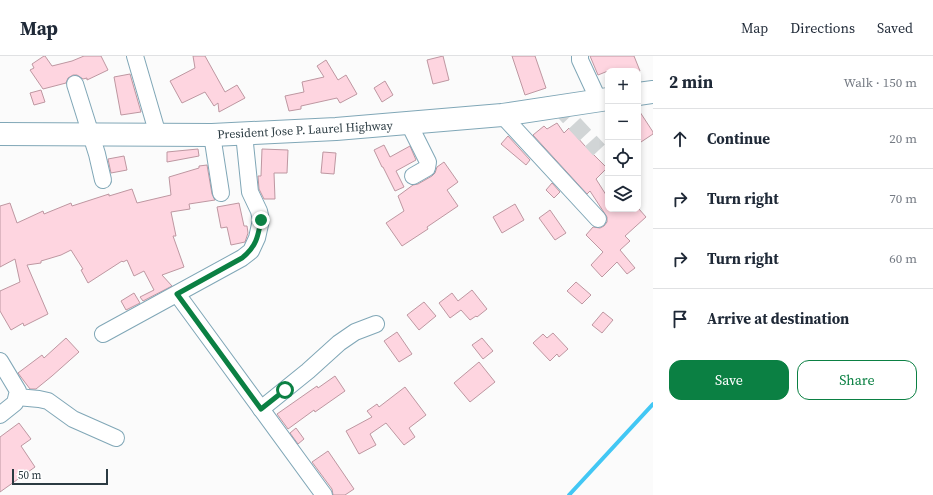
<!DOCTYPE html>
<html lang="en">
<head>
<meta charset="utf-8">
<style>
  :root { --surface:#fff; --page:#f6f6f7; --text:#1f2937; --muted:#747a83; --line:#e0e1e3; --accent:#0b8043 }
  body { margin:0; font-family:"Source Serif 4",serif; background:var(--page); color:var(--text) }
  .controls { position:absolute; right:12px; top:12px; display:grid; overflow:hidden; border-radius:8px; box-shadow:0 2px 6px #0003 }
  .controls button { width:36px; height:36px; display:grid; place-items:center; padding:0; border:0; border-bottom:1px solid var(--line); background:var(--surface); color:var(--text); font:20px sans-serif }
  .scale { position:absolute; left:12px; bottom:10px; width:96px; box-sizing:border-box; padding-left:4px; border:2px solid #2b3b42; border-top:0; font-size:11px; line-height:14px; white-space:nowrap; color:#2b3b42; -webkit-text-stroke:3px #fff; paint-order:stroke }
  .stop { position:absolute; width:12px; height:12px; margin:-9px; border:3px solid #0b8043; border-radius:50%; background:#fff }
  .stop.end { background:#0b8043; border-color:#fff; box-shadow:0 1px 4px #0008 }
  .list { margin:0; padding:0; list-style:none }
  h2 { display:flex; justify-content:space-between; align-items:center; height:52px; margin:0; padding:0 16px; font-size:17px }
  h2 small { font-size:13px; font-weight:400; color:var(--muted) }
  .list li { display:grid; grid-template-columns:26px 1fr auto; gap:12px; align-items:center; box-sizing:border-box; height:60px; padding:0 16px; border-top:1px solid var(--line) }
  .list b { display:block; font-size:15px; white-space:nowrap }
  .list em { font-size:13px; font-style:normal; color:var(--muted) }
  .actions { display:flex; gap:8px; padding:12px 16px }
  .actions a { flex:1; padding:9px 0; border:1px solid var(--accent); border-radius:12px; text-align:center; font-size:14px; color:var(--accent) }
  .actions .main { background:var(--accent); color:#fff }
  .icon { flex:none; width:22px; height:22px; fill:none; stroke:currentColor; stroke-width:2; stroke-linecap:round; stroke-linejoin:round }
  .map { position:relative; flex:none; width:653px; height:439px; overflow:hidden }
  header { display:flex; align-items:center; gap:24px; box-sizing:border-box; height:56px; padding:0 20px; background:var(--surface); border-bottom:1px solid var(--line) }
  header strong { font-size:19px }
  nav { display:flex; gap:22px; margin-inline-start:auto; font-size:14px }
  main { display:flex }
  aside { flex:1; background:var(--surface) }
  .map>svg:first-child { display:block }
  .lines { fill:none; stroke-linecap:round; stroke-linejoin:round }
  .stream { stroke:#42c7f4; stroke-width:4 }
  .building { fill:#fed5e0; stroke:#be97a1 }
  .minor-tunnel { stroke:#d1d5d6; stroke-width:16; stroke-dasharray:16 8; stroke-linecap:butt }
  .minor-casing { stroke:#80a7b7; stroke-width:18 }
  .highway-casing { stroke:#80a7b7; stroke-width:24 }
  .minor { stroke:#fff; stroke-width:16 }
  .highway { stroke:#fff; stroke-width:22 }
  .route { stroke:#0b8043; stroke-width:5 }
  .labels { text-anchor:middle; stroke-width:3; stroke-linejoin:round; paint-order:stroke }
  .street-label { font-size:12px; fill:#2b3b42; stroke:#fff }
</style>
</head>
<body>
<header>
<strong>Map</strong>
<nav><a>Map</a><a>Directions</a><a>Saved</a></nav>
</header>
<main>
<div class="map">
<svg width="653" height="439" viewBox="0 0 653 439">
  <rect width="100%" height="100%" fill="#fbfbfb"/>
  <g class="lines">
    <path class="stream" d="M 569,439 L 653,348"/>
  </g>
  <g class="building">
    <path d="M 44,0 L 45,0 L 52,10 L 72,5 L 84,0 L 101,0 L 108,14 L 87,24 L 87,22 L 83,23 L 77,19 L 73,19 L 68,22 L 66,27 L 43,33 L 30,14 L 34,12 L 32,8 Z"/>
    <path d="M 193,0 L 205,0 L 225,36 L 237,29 L 245,42 L 219,56 L 218,47 L 214,50 L 205,36 L 182,47 L 170,25 L 195,12 Z"/>
    <path d="M 443,0 L 449,24 L 433,28 L 427,4 Z"/>
    <path d="M 512,0 L 535,0 L 546,32 L 525,39 Z"/>
    <path d="M 590,0 L 634,0 L 640,15 L 608,15 L 598,19 Z"/>
    <path d="M 326,4 L 338,24 L 346,19 L 357,38 L 340,47 L 337,42 L 301,50 L 301,53 L 289,55 L 285,40 L 304,36 L 302,26 L 324,21 L 317,10 Z"/>
    <path d="M 130,18 L 141,56 L 121,59 L 114,21 Z"/>
    <path d="M 385,25 L 393,39 L 382,46 L 374,32 Z"/>
    <path d="M 41,34 L 45,46 L 34,49 L 30,37 Z"/>
    <path d="M 638,53 L 653,76 L 653,78 L 638,88 Z"/>
    <path d="M 557,67 L 564,77 L 569,72 L 585,90 L 607,112 L 596,123 L 608,142 L 608,153 L 639,153 L 646,161 L 625,180 L 630,185 L 620,194 L 635,212 L 627,218 L 617,206 L 602,221 L 591,209 L 603,196 L 586,179 L 593,171 L 600,172 L 604,170 L 607,166 L 607,161 L 590,135 L 587,138 L 533,79 L 544,70 L 547,73 Z"/>
    <path d="M 508,80 L 530,104 L 526,109 L 501,88 Z"/>
    <path d="M 384,89 L 390,101 L 410,90 L 416,104 L 396,115 L 404,131 L 395,135 L 383,111 L 382,111 L 374,94 Z"/>
    <path d="M 198,93 L 199,100 L 167,106 L 167,96 Z"/>
    <path d="M 262,93 L 288,94 L 287,117 L 274,117 L 275,143 L 264,143 L 259,133 L 258,120 L 261,120 Z"/>
    <path d="M 323,96 L 336,97 L 334,118 L 321,117 Z"/>
    <path d="M 124,100 L 127,114 L 111,117 L 108,103 Z"/>
    <path d="M 444,106 L 458,126 L 447,134 L 458,150 L 427,171 L 428,173 L 402,190 L 386,167 L 404,155 L 398,140 L 413,129 L 418,128 L 432,120 L 435,117 L 437,111 Z"/>
    <path d="M 207,109 L 212,138 L 215,144 L 189,148 L 190,153 L 171,156 L 176,180 L 173,180 L 184,211 L 162,219 L 172,230 L 143,245 L 140,241 L 154,234 L 144,215 L 134,220 L 127,204 L 123,206 L 122,205 L 88,227 L 81,214 L 83,213 L 71,194 L 61,199 L 41,205 L 41,207 L 27,209 L 48,258 L 24,270 L 23,267 L 11,274 L 0,255 L 0,235 L 20,226 L 15,203 L 0,211 L 0,150 L 10,147 L 17,167 L 43,155 L 44,158 L 71,147 L 72,150 L 109,138 L 109,140 L 132,133 L 137,147 L 171,139 L 169,121 L 199,112 L 199,110 Z"/>
    <path d="M 552,127 L 560,136 L 554,142 L 546,134 Z"/>
    <path d="M 239,147 L 244,170 L 247,170 L 248,177 L 245,186 L 231,189 L 227,171 L 221,172 L 217,151 Z"/>
    <path d="M 515,148 L 524,164 L 502,177 L 493,161 Z"/>
    <path d="M 550,154 L 566,177 L 555,184 L 539,162 Z"/>
    <path d="M 576,226 L 591,239 L 582,248 L 567,235 Z"/>
    <path d="M 472,234 L 487,253 L 477,261 L 476,260 L 470,264 L 461,254 L 450,262 L 439,247 L 452,237 L 458,245 Z"/>
    <path d="M 134,237 L 140,247 L 126,254 L 121,245 Z"/>
    <path d="M 424,246 L 436,260 L 419,274 L 407,259 Z"/>
    <path d="M 603,256 L 613,264 L 602,277 L 592,269 Z"/>
    <path d="M 397,276 L 412,298 L 399,306 L 384,285 Z"/>
    <path d="M 553,277 L 568,293 L 559,301 L 557,298 L 550,305 L 533,287 L 543,278 L 547,282 Z"/>
    <path d="M 66,282 L 79,296 L 52,320 L 36,333 L 30,333 L 18,317 L 42,299 L 44,302 Z"/>
    <path d="M 482,282 L 493,295 L 483,303 L 472,289 Z"/>
    <path d="M 479,306 L 495,326 L 470,346 L 454,327 Z"/>
    <path d="M 335,320 L 345,335 L 315,356 L 314,354 L 288,373 L 277,358 L 317,330 L 318,332 Z"/>
    <path d="M 405,331 L 426,359 L 409,372 L 415,381 L 404,389 L 386,367 L 370,378 L 376,389 L 359,398 L 346,375 L 372,361 L 367,355 L 377,348 L 379,351 Z"/>
    <path d="M 19,367 L 31,383 L 21,390 L 35,411 L 0,436 L 0,381 Z"/>
    <path d="M 296,372 L 304,383 L 298,388 L 290,377 Z"/>
    <path d="M 328,395 L 354,433 L 345,439 L 333,439 L 332,433 L 312,406 Z"/>
  </g>
  <g class="lines">
    <path class="minor-tunnel" d="M 558,50 L 599,94"/>
    <defs>
      <g id="minor">
        <path d="M 135,0 L 158,79"/>
        <path d="M 580,0 L 580,4 L 599,45"/>
        <path d="M 75,28 L 97,98 L 103,124"/>
        <path d="M 502,59 L 598,163"/>
        <path d="M 409,68 L 428,106 L 427,112 L 413,120"/>
        <path d="M 212,79 L 221,137"/>
        <path d="M 177,238 L 324,439"/>
        <path d="M 103,278 L 242,202 L 251,195 L 257,182 L 261,164 L 259,155 L 250,136 L 244,78"/>
        <path d="M 0,305 L 18,335 L 15,347 L 0,359"/>
        <path d="M 17,341 L 39,343 L 48,345 L 73,363 L 116,382"/>
        <path d="M 261,353 L 308,315 L 339,287 L 355,276 L 376,268"/>
      </g>
      <g id="highway">
        <path d="M 638,38 L 653,36"/>
        <path d="M 0,78 L 212,79 L 336,73 L 502,59 L 608,43"/>
      </g>
    </defs>
    <use href="#minor" class="minor-casing"/>
    <use href="#highway" class="highway-casing"/>
    <use href="#minor" class="minor"/>
    <use href="#highway" class="highway"/>
  </g>
  <g class="lines">
    <path class="route" d="M 261,164 C 258,181 256,191 242,202 L 177,238 L 261,353 L 285,334"/>
  </g>
  <g class="labels">
    <g class="street-label">
      <text transform="translate(305 74) rotate(-3)" y="4">President Jose P. Laurel Highway</text>
    </g>
  </g>
</svg>
<div class="controls">
<button>+</button>
<button>−</button>
<button><svg class="icon" aria-label="locate" viewBox="0 0 24 24"><circle cx="12" cy="12" r="6"/><path d="M12 2v4M12 18v4M2 12h4M18 12h4"/></svg></button>
<button><svg class="icon" aria-label="layers" viewBox="0 0 24 24"><path d="M12 4l9 5-9 5-9-5zM3 14l9 5 9-5"/></svg></button>
</div>
<div class="scale">50 m</div>
<div class="stop" style="left:285px;top:334px"></div>
<div class="stop end" style="left:261px;top:164px"></div>
</div>
<aside>
<h2>2 min<small>Walk · 150 m</small></h2>
<ul class="list">
<li><svg class="icon" aria-label="ahead" viewBox="0 0 24 24"><path d="M12 20V5M6 11l6-6 6 6"/></svg><div><b>Continue</b></div><em>20 m</em></li>
<li><svg class="icon" aria-label="right" viewBox="0 0 24 24"><path d="M7 20v-9h11M14 6l5 5-5 5"/></svg><div><b>Turn right</b></div><em>70 m</em></li>
<li><svg class="icon" aria-label="right" viewBox="0 0 24 24"><path d="M7 20v-9h11M14 6l5 5-5 5"/></svg><div><b>Turn right</b></div><em>60 m</em></li>
<li><svg class="icon" aria-label="arrive" viewBox="0 0 24 24"><path d="M6 21V4h12l-3 4 3 4H6"/></svg><div><b>Arrive at destination</b></div></li>
</ul>
<div class="actions"><a class="main">Save</a><a>Share</a></div>
</aside>
</main>
</body>
</html>
